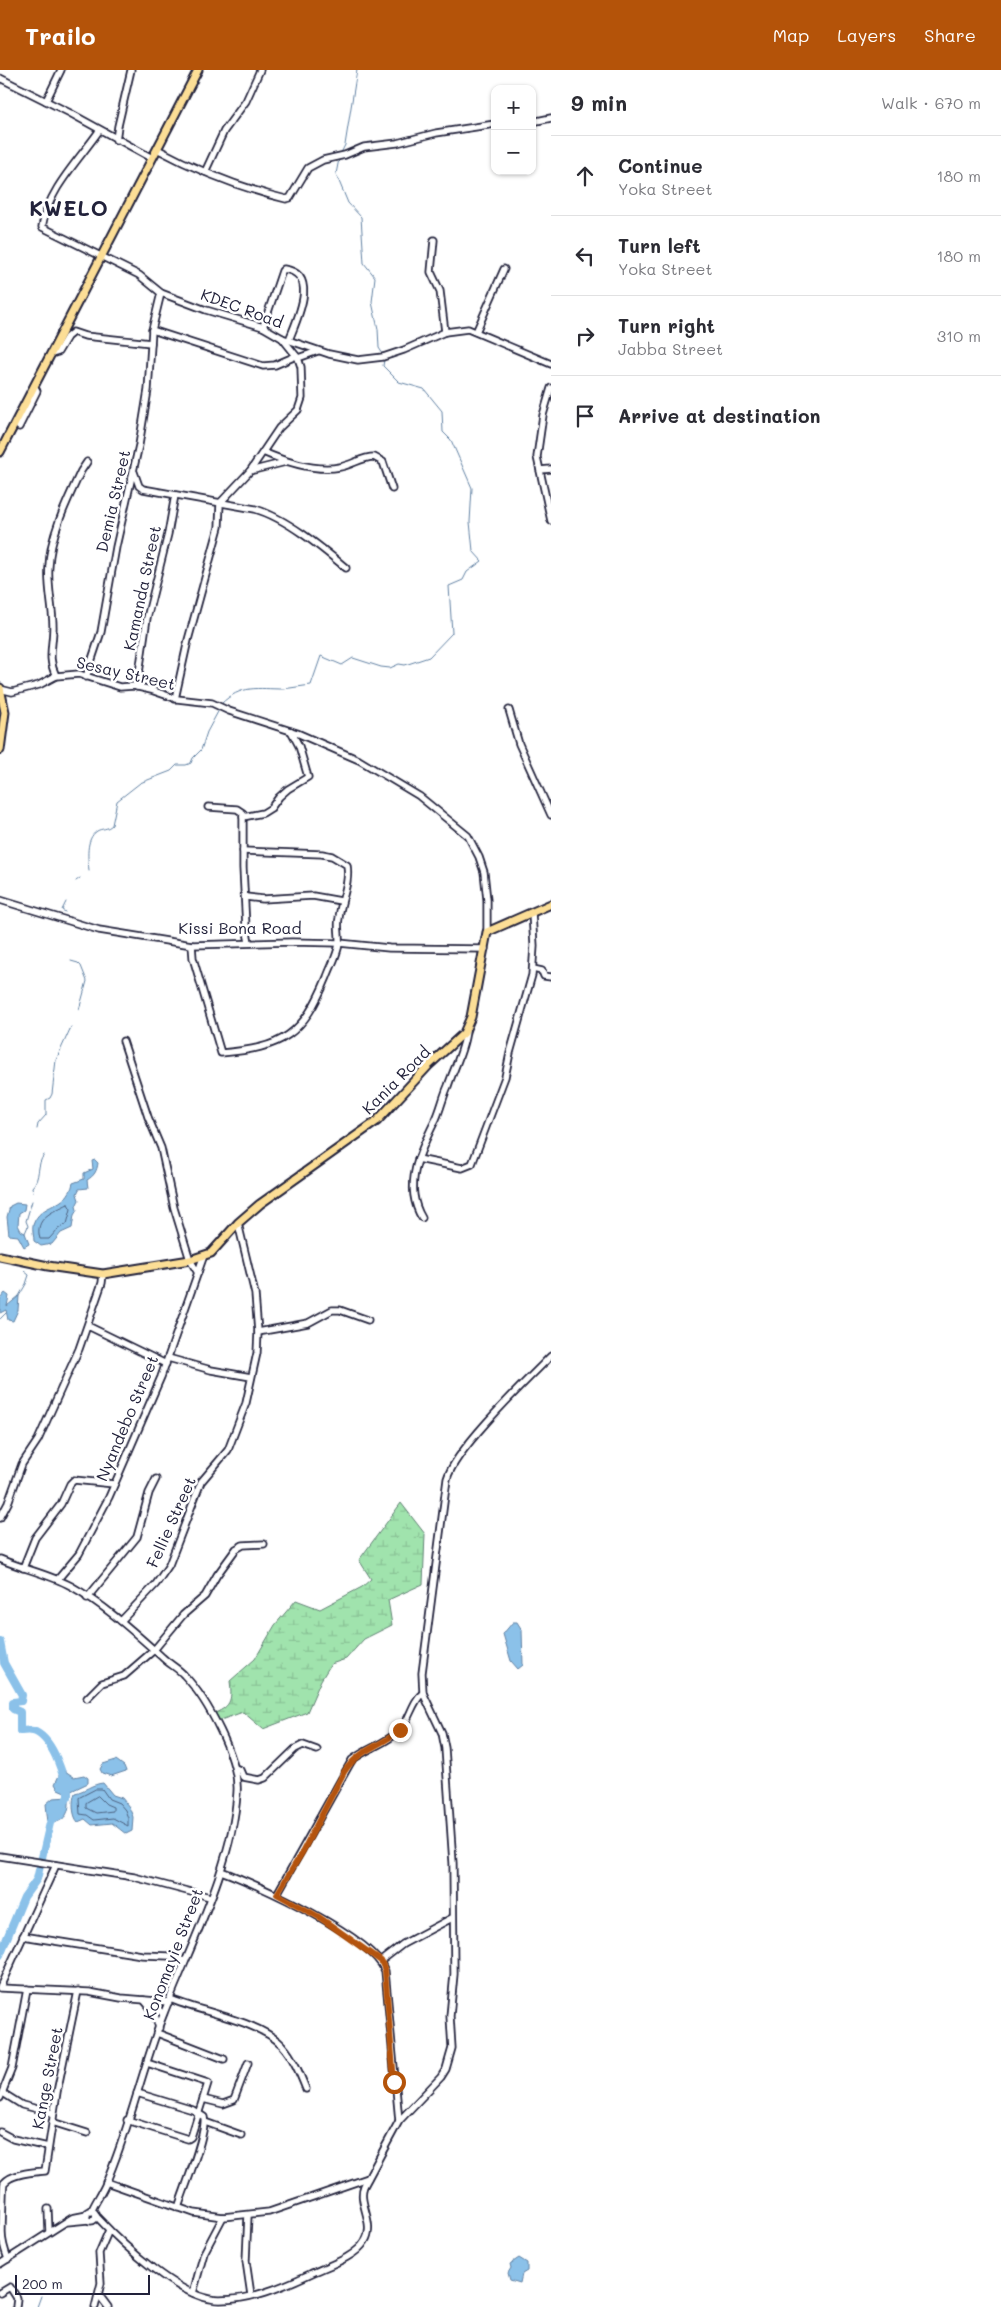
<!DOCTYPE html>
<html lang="en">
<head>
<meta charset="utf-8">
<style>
  :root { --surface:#fff; --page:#f2f2f3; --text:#2b2b33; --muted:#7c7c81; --line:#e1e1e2; --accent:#b45309 }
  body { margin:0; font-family:Mali,sans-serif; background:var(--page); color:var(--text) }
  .controls { position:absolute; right:15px; top:15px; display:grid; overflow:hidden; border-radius:10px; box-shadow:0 1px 4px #0004 }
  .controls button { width:45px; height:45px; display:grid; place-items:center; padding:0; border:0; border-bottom:1px solid var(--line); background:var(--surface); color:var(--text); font:25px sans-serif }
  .scale { position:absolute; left:15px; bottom:12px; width:135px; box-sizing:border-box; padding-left:5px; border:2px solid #22223b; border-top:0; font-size:14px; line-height:18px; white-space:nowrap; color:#22223b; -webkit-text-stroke:4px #fff; paint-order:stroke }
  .stop { position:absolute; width:15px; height:15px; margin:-11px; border:4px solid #b45309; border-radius:50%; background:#fff }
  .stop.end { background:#b45309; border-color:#fff; box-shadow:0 1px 5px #0008 }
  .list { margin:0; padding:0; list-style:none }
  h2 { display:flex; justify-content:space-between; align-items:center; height:65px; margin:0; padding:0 20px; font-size:21px }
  h2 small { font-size:16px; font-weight:400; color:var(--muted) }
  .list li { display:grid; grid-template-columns:32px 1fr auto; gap:15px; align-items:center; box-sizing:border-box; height:80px; padding:0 20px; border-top:1px solid var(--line) }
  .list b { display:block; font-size:19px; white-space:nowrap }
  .list p { margin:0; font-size:16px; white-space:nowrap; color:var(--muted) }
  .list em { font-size:16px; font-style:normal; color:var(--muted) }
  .icon { flex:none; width:28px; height:28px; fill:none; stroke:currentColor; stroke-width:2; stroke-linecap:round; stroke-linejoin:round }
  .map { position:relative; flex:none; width:551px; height:2237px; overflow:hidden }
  header { display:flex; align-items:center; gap:30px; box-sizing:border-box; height:70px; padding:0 25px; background:var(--accent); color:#fff }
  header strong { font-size:24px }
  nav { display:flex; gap:28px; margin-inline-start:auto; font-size:18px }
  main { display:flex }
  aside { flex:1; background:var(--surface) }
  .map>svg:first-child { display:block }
  .wetland { fill:url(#wetland-marsh); stroke:#618274 }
  .water { fill:#8bc1e9; stroke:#6181a3 }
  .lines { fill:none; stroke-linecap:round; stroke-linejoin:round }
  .shore { stroke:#4c6281; stroke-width:1 }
  .stream { stroke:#6181a3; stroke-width:1 }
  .river { stroke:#8bc1e9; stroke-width:8 }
  .minor-casing { stroke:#22223b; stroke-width:9 }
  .major-casing { stroke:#22223b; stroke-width:11 }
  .minor { stroke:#fff; stroke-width:5.5 }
  .major { stroke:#fcde96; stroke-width:7 }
  .route { stroke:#b45309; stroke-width:6 }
  .labels { text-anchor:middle; stroke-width:5; stroke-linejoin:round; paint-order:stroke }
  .street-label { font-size:16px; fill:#22223b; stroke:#fff }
  .district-label { font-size:21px; font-weight:bold; letter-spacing:1px; fill:#22223b; stroke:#fff }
</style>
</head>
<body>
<header>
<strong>Trailo</strong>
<nav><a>Map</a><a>Layers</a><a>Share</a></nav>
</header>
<main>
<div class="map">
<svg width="551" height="2237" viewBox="0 0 551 2237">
  <defs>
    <pattern id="wetland-marsh" width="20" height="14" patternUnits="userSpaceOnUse" patternTransform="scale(1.25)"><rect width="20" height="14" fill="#a0e3ad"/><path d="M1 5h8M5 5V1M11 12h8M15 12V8" fill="none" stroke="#8ac296"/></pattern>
  </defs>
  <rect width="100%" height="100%" fill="#fff"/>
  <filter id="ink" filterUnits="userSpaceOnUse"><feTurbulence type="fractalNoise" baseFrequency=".02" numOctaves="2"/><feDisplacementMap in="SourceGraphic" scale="10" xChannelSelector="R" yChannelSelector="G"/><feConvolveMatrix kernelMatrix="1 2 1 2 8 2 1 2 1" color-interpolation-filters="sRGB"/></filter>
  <g filter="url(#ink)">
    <path class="wetland" d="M 401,1433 L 425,1464 L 423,1514 L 388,1530 L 392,1555 L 364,1569 L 346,1589 L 331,1594 L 321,1610 L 307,1642 L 263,1659 L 243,1642 L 218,1651 L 215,1643 C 232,1636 232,1628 230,1611 L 255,1589 L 275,1555 L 296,1530 L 320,1539 L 362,1517 L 371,1509 L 359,1490 Z"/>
    <g class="water">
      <path d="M 95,1090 L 98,1093 C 97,1101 94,1106 87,1110 L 88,1118 L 79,1119 L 77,1124 L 79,1130 L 76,1136 L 77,1140 L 74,1145 L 72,1158 L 61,1163 L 52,1174 L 41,1176 L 34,1171 C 34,1167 32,1159 33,1155 C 41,1131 67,1140 73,1113 L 84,1109 L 84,1103 L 93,1099 L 92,1091 Z"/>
      <path d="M 16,1133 L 25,1134 L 24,1140 L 19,1143 L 18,1155 L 21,1161 L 25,1163 L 29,1174 L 24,1177 L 18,1166 L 9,1165 L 7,1147 L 10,1136 Z"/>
      <path d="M 5,1223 L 9,1226 L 7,1236 L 19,1226 L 18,1240 L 13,1251 L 8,1250 L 6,1240 L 0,1243 L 0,1229 Z"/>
      <path d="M 513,1552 L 517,1552 L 522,1560 L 523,1595 L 518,1599 L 511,1591 L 503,1564 Z"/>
      <path d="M 116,1690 L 124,1696 L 126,1701 L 111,1706 L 102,1703 L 100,1699 L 103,1694 Z"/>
      <path d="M 62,1699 L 74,1707 L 84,1705 L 88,1708 L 88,1713 L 67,1723 L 58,1719 L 55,1714 Z"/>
      <path d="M 103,1713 L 113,1725 L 122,1728 L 129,1737 L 133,1747 L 132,1761 L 126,1764 L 112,1753 L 92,1755 L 85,1749 L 78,1752 C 72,1746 72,1730 75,1723 C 85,1721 92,1714 103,1713 Z"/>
      <path d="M 69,1727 C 70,1742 66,1753 48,1753 L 46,1734 L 53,1728 Z"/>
      <path d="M 519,2188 L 527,2193 L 527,2201 L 522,2204 L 520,2213 L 510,2210 L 508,2203 L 511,2198 L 510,2194 Z"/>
    </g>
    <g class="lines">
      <g class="shore">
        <path d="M 68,1134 L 71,1139 L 67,1154 L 58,1159 L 49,1169 L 40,1169 C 34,1148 52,1142 68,1134 Z"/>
        <path d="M 96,1719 L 102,1719 L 109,1729 L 119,1733 L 125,1740 L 128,1748 L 128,1756 L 113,1748 L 94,1750 L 87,1745 L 80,1744 L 79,1728 Z"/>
        <path d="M 98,1726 L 106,1734 L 113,1737 L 113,1741 L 96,1743 L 86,1738 L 86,1733 Z"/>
      </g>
      <g class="stream">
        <path d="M 341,83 L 345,75 L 357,0"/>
        <path d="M 339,89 L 336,104 L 348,133 L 361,147 L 364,193 L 375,207 L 372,232 L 378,259 L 379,278 L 383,284"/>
        <path d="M 221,634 C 241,614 258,619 283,619 C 292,618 302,616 311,615 L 321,586 L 342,595 L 353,588 L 381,597 L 390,598 L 399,594 L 405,595 L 429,587 L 452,563 L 449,516 L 463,510 L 467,502 L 482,491 L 473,481 L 470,452 L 472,418 L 451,370 L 443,362 L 442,341 L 424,319 L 399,312 L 383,296 L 384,290"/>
        <path d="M 89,801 C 88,789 85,769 97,761 C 102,758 107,760 112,755 L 117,731 L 140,713 L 171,701 L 177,695 L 186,695 L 191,693 L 193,688 L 201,680 L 207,662 L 220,638"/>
        <path d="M 76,811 L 80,808"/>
        <path d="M 65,842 L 62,840 L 66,832"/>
        <path d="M 71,891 L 78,893 L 81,896 L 87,911 L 79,940"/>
        <path d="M 37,1059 L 38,1054 L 46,1045 L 46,1030 L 50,1028 L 52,1024 L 56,990 L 71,957"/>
        <path d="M 33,1122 L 32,1117 C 41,1109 36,1094 44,1085"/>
        <path d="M 25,1163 L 28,1156 L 26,1151 L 32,1131"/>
        <path d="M 19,1226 L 26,1214 L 29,1205 L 24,1201"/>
        <path d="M 0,1249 L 6,1243"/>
        <path d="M 37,2237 L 41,2226"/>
      </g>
      <g class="river">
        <path d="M 0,1572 L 4,1593 L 22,1625 L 21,1631 L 13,1632 L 13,1639 L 20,1642 L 20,1661 C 24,1661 29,1660 33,1661 C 53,1667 63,1705 68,1722 L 68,1727 L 63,1734"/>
        <path d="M 0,1885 L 24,1827 L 37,1809 L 50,1753 L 55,1746"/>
      </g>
      <defs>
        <g id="minor">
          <path d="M 0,8 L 70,43 L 152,88"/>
          <path d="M 46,31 L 61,0"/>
          <path d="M 532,52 L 551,48"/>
          <path d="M 99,61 C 78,91 48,120 42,157 L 139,205 L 161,223 L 206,240 L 263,257 L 282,268 L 329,284 L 358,290 L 383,287 L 404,280 L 445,262 L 468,259 L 551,294"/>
          <path d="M 116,70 L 118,56 L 131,0"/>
          <path d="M 157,79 C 198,101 241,118 286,129 L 290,128 L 308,98 L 323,90 L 345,85 L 364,77 L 397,73 L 436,63 L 495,54"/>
          <path d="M 205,102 L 224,61 L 246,31 L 260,0"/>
          <path d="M 434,170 L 431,202 L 440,221 L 445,262"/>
          <path d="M 263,257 L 282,201 L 284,199 C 320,204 297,249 289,270"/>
          <path d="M 152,260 L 263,296 L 275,295 L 296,286"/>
          <path d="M 476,262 L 504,199"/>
          <path d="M 51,284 L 58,282 L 67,267 L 73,262 L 85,266 L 151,273"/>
          <path d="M 298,288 L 318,281"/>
          <path d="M 551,318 L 543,345 L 537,387 L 551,451"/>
          <path d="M 19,357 L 37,321 L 34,316"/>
          <path d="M 263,382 C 286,392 315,402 340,397 C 352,395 362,387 374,387 L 383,392 L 392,419"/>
          <path d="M 540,400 L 551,399"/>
          <path d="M 250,401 L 286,392"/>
          <path d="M 134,402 L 139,416 L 143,419 L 255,439 C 286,448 321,477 346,498"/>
          <path d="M 56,606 C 47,588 53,577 53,557 C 53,537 47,516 49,496 C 50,465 68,429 81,401 L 87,392"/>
          <path d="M 86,607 L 101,562 L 116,477 L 139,375 L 148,320 L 152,260 L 161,223"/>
          <path d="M 137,617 L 147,548 L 168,464 L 175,425"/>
          <path d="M 0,619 L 12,622 L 39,615 L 56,606 L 79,604 L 120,617 L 134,616 L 151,620 L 177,629 L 212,633 L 229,641 L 297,663 L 359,690 L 419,726 L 468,766 L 479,787 L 484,802 L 487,830 L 487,862"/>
          <path d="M 175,629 L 188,570 L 219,457 L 220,433 L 250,401 L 279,358 L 298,340 L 302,328 L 301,297 L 298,288 L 282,268"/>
          <path d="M 509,640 L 519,674 L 551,745"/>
          <path d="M 208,737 L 237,739 L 243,743 L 243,798 L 246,857 L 249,872"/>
          <path d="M 243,747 L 263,743 L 271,738 L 279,727 L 288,719 L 308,707 L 299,676 L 291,661"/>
          <path d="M 246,827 L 263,829 L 313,826 L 341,831"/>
          <path d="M 0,830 L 99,860 L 192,875 L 292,872 L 339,873 L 389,878 L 485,879"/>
          <path d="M 192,875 L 193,888 L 221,983 C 283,978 303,965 327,907 C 331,896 337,886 339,874 C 340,866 337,856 339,848 C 341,829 350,814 347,795 L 332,786 L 322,784 L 243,781"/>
          <path d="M 533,899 L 542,901 L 544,906 L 551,907"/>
          <path d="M 123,971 L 148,1047 L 161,1078 L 174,1138 L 190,1190 L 198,1203"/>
          <path d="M 418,1089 L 462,1098 L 472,1094 L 505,1007 L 510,983 L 532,905 L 534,876 L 532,843"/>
          <path d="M 422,1148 C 402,1115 421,1079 436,1049 C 441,1038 443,1027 448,1016 C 454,998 464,980 466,961"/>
          <path d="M 88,1256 L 166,1294"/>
          <path d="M 258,1262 L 308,1253 L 332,1240 L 340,1240 L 368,1250"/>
          <path d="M 168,1288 L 211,1300 L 251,1307"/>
          <path d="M 0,1448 L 8,1433 L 22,1394 L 38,1370 L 79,1279 L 102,1213 L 103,1204"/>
          <path d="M 0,1489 C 23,1499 49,1504 71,1516 C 105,1535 134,1562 162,1587 C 169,1594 178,1598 184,1605 C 207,1629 240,1689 237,1723 C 233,1794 190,1876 164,1943 C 142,1998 130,2058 106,2113 C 102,2123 95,2132 91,2142"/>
          <path d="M 23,1498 L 35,1468 L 61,1434 L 70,1414 L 74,1410 L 114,1414"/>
          <path d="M 58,1509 L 79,1484 L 109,1427 L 161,1307 L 203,1188"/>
          <path d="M 87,1528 L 137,1467 L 149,1423 L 156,1409"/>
          <path d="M 121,1551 L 156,1514 L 169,1495 L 201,1412 L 228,1380 L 246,1333 L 257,1283 L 258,1262 L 255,1224 L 238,1153"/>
          <path d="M 87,1628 L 102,1613 L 124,1606 L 154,1580 L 183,1545 L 205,1526 L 217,1505 L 236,1479 L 243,1475 L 264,1474"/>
          <path d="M 235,1698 L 240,1700 L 243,1707 L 259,1710 L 265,1708 L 295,1679 L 303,1675 L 317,1680"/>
          <path d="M 0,1786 L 134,1807 L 210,1827"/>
          <path d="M 221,1801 C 257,1814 372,1866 385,1901 L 399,2051"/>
          <path d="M 277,1824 L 352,1690 C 367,1678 386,1674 400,1660 C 410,1650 412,1631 423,1623"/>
          <path d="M 23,1866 L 142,1885 L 169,1886 L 185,1891"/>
          <path d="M 381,1891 L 403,1874 L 452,1848"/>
          <path d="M 0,1917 L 56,1795"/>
          <path d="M 0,1918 L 89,1922 L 121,1928 L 169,1932"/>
          <path d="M 170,1929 C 201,1942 259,1951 282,1975 C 293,1987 300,2004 306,2019"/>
          <path d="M 144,1930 L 154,1942 L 159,1958"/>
          <path d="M 150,1931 L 163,1944"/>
          <path d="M 157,1963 L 224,1989"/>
          <path d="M 3,2023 L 22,2035 L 53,2043"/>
          <path d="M 137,2023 L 193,2040 L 204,2047 C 207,2063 184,2119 178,2138"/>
          <path d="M 0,2028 L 12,1998 L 27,1919"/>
          <path d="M 203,2029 L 223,2034 L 234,2030 L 248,1993"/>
          <path d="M 127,2050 L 188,2069 L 191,2067 L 208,2013 L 147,1993"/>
          <path d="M 52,2052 L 87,2063"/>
          <path d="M 205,2052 L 241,2065"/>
          <path d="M 0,2062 L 13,2069 L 48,2077"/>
          <path d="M 106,2112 L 194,2143 L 223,2147 L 269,2142 L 368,2108"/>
          <path d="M 48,2139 L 49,2162"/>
          <circle cx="91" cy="2146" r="5"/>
          <path d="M 248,2145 L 246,2191 L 251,2225"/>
          <path d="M 96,2146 C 122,2174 181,2230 220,2230 C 251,2230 282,2217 310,2204 C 327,2196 355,2188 365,2171 C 376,2153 357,2133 364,2116 L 399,2051 L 441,2007 L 446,1999 L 452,1978 L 450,1946 L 454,1904 L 453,1793 L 445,1678 L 442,1663 L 423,1623 L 422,1603 L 447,1409 C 455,1379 527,1310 551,1286"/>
          <path d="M 67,2152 L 88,2150"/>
          <path d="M 8,2189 C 5,2181 2,2172 2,2163 C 2,2157 3,2115 4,2113 C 12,2103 34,2102 45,2101 L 57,2022 L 78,1921"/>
          <path d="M 0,2194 L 72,2148 L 87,2145"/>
          <path d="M 0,2223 L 10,2217 L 17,2228 L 16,2237"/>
          <path d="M 193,2223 L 204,2183 L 223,2147"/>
          <path d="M 99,2225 L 108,2237"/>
          <path d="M 95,2237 L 101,2213 L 99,2183 L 109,2160"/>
        </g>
        <g id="major">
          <path d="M 0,382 L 198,0"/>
          <path d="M 0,618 L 5,642 L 0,680"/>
          <path d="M 0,1186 L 48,1196 L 103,1204 L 190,1190 L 211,1183 L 238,1153 L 260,1134 L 377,1051 L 428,996 L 464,963 L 471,947 L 487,862 L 551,834"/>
        </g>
      </defs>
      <use href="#minor" class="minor-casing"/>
      <use href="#major" class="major-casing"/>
      <use href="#minor" class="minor"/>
      <use href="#major" class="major"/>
    </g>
  </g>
  <g class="lines" filter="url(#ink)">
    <path class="route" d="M 394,2012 L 385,1900 L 381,1891 L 319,1847 L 277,1824 L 302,1783 L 344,1702 C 359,1679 380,1677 400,1660"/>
  </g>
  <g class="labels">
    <g class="street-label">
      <text transform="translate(242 238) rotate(20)" y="6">KDEC Road</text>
      <text transform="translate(113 431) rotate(-77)" y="6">Demia Street</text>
      <text transform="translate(142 518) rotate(-78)" y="6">Kamanda Street</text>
      <text transform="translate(126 603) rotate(13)" y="6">Sesay Street</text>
      <text x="240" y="864">Kissi Bona Road</text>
      <text transform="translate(396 1010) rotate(-45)" y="6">Kania Road</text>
      <text transform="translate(127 1348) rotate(-67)" y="6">Nyandebo Street</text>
      <text transform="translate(171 1452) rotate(-66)" y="6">Fellie Street</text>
      <text transform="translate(173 1884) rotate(-69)" y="6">Konomayie Street</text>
      <text transform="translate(47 2008) rotate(-79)" y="6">Kange Street</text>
    </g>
    <g class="district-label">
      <text x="69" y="146">KWELO</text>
    </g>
  </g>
</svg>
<div class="controls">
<button>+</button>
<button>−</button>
</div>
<div class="scale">200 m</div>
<div class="stop" style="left:394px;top:2012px"></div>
<div class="stop end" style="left:400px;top:1660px"></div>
</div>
<aside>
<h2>9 min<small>Walk · 670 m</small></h2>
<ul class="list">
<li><svg class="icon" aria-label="ahead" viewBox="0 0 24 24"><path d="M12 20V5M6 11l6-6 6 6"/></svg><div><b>Continue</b><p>Yoka Street</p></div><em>180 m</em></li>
<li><svg class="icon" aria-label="left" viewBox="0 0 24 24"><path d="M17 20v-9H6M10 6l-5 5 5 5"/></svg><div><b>Turn left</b><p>Yoka Street</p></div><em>180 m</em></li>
<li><svg class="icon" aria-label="right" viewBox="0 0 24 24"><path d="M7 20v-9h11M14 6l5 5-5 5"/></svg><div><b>Turn right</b><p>Jabba Street</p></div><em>310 m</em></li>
<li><svg class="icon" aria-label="arrive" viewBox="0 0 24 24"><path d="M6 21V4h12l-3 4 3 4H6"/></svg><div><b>Arrive at destination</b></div></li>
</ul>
</aside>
</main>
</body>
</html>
